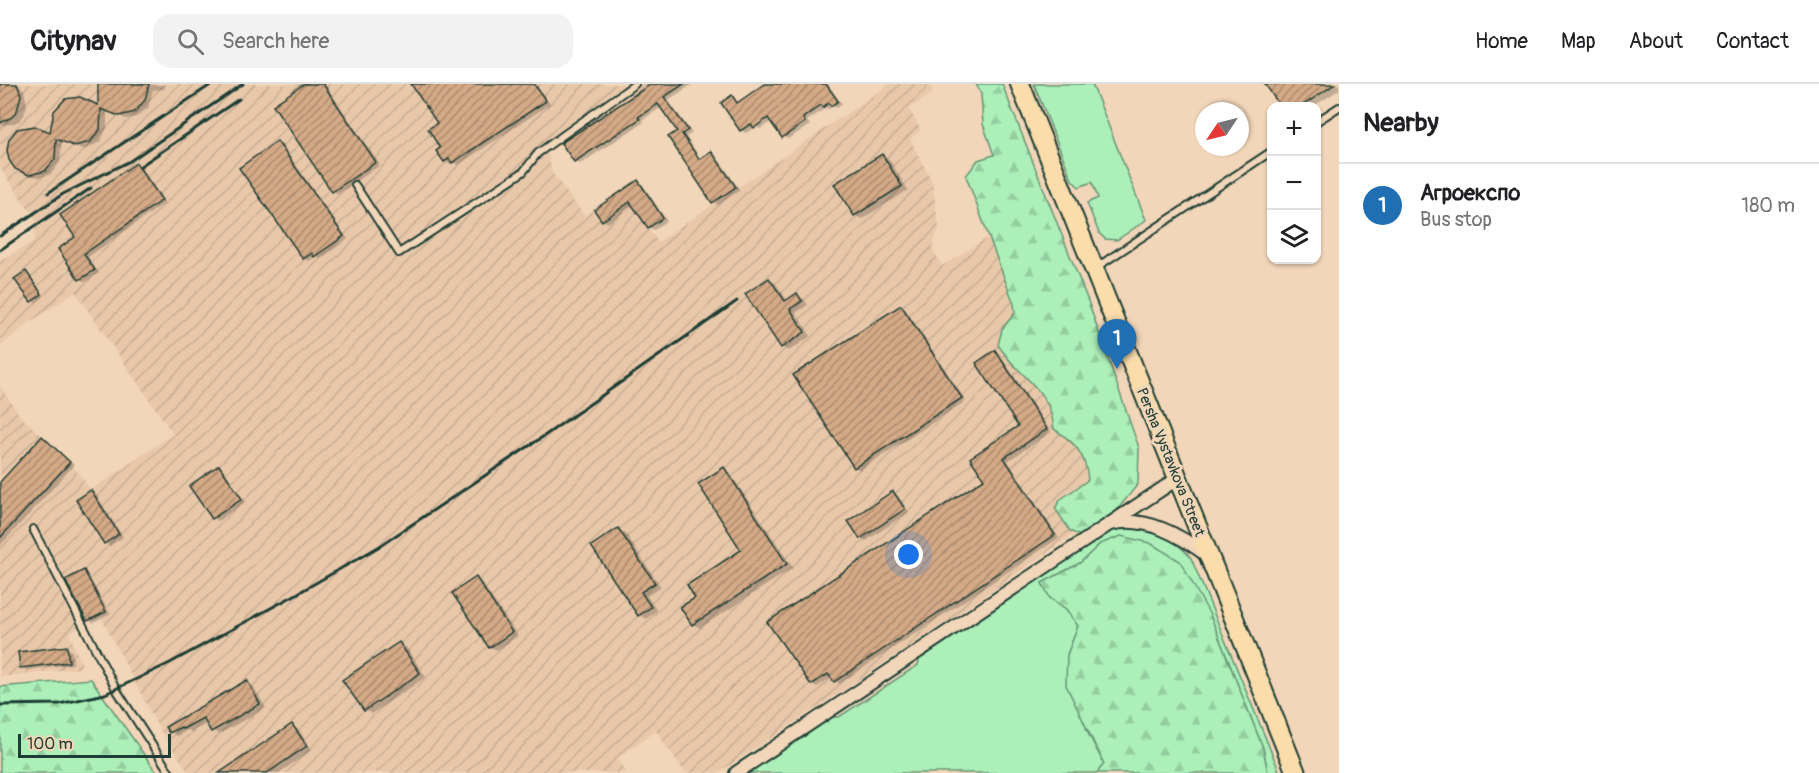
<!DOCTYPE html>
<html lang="en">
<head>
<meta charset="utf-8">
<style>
  :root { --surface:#fff; --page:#f2f2f2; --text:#202124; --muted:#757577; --line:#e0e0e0; --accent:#1f6fb2 }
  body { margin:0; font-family:Pangolin,sans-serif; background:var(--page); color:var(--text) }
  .controls { position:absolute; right:18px; top:18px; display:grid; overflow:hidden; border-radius:12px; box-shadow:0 2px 4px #0004 }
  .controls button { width:54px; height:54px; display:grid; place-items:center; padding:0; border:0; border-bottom:2px solid var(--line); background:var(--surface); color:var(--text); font:30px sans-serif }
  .compass { position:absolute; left:1195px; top:18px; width:54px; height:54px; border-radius:50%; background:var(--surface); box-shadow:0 2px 4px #0004; rotate:235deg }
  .scale { position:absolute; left:18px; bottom:15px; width:153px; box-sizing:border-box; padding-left:6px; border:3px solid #1f3d34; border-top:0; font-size:16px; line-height:21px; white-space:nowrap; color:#1f3d34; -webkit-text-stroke:4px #f2d6b9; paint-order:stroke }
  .you { position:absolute; left:909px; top:471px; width:21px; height:21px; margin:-15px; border:4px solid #fff; border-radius:50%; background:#1a73e8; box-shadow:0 0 0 9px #1a73e833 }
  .badge { display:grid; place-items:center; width:39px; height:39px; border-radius:50%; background:var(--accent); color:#fff; font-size:20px; font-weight:700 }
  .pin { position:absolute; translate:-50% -50px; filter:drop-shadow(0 2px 3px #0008) }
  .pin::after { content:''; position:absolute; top:32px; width:21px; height:18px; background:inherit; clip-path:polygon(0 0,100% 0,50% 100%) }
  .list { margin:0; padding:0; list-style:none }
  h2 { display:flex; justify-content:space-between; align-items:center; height:78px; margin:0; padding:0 24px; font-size:26px }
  h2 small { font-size:20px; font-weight:400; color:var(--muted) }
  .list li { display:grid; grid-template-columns:39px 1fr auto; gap:18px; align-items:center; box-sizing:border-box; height:84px; padding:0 24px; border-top:2px solid var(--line) }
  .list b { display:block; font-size:22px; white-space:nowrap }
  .list p { margin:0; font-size:20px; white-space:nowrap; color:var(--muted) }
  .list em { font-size:20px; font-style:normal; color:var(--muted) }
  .icon { flex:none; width:33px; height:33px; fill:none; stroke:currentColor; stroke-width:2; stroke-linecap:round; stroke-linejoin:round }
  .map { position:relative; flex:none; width:1339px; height:689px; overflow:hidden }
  header { display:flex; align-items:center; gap:36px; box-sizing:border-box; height:84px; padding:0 30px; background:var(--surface); border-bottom:2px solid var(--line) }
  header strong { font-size:28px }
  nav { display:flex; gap:33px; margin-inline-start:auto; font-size:21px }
  .search { width:420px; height:54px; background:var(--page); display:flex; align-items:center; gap:15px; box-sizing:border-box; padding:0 21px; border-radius:18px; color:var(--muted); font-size:22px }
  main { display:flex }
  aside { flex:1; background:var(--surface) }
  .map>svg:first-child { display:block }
  .industrial { fill:url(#industrial-furrows) }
  .grass { fill:#acefb9; stroke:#669676; stroke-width:1.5 }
  .forest { fill:url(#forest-firs); stroke:#669676; stroke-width:1.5 }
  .shadow { fill:#0003 }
  .building { fill:url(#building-hatch); stroke:#1f3d34; stroke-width:1.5 }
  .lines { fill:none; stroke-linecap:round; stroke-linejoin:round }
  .lane-casing { stroke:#1f3d34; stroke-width:10 }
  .street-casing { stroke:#1f3d34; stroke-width:16 }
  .primary-casing { stroke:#1f3d34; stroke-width:22 }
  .lane { stroke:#f2d6b9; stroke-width:6 }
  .street { stroke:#f2d6b9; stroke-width:12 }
  .primary { stroke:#faddab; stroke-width:18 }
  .rail { stroke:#1f3d34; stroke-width:3 }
  .labels { text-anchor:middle; stroke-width:6; stroke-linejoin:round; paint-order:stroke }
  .street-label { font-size:15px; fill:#1f3d34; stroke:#f2d6b9 }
</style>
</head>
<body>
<header>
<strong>Citynav</strong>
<div class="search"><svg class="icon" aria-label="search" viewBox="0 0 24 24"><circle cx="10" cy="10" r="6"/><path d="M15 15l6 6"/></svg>Search here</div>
<nav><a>Home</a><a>Map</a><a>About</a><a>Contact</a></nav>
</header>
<main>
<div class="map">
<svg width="1339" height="689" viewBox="0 0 1339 689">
  <defs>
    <pattern id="industrial-furrows" width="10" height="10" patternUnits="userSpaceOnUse" patternTransform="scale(1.5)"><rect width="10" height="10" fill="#e9c8aa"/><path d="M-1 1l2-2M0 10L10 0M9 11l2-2" fill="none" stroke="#c7ad93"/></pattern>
    <pattern id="forest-firs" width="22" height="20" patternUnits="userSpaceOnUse" patternTransform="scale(1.5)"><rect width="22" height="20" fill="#acefb9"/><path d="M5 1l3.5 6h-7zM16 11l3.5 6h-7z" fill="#94cea0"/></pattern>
    <pattern id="building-hatch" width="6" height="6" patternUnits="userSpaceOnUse" patternTransform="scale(1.5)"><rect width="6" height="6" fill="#d4a986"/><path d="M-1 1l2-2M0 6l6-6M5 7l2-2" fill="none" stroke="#ab8b6e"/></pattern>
  </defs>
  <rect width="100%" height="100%" fill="#f2d6b9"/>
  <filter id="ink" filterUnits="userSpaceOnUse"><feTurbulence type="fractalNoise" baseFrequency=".0167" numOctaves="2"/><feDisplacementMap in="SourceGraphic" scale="12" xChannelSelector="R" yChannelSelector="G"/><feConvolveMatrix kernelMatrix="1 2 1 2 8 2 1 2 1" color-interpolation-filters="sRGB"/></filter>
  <g filter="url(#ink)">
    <path class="industrial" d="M 0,0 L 651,0 L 548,69 L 552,89 L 585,132 L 594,126 L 602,137 L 630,118 L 658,158 L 890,0 L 929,0 L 933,9 L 909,25 L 921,46 L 910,55 L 932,97 L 939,144 L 932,164 L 942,182 L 999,147 L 1110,425 L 945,539 L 718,689 L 685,689 L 656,647 L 617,674 L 627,689 L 189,689 L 158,643 L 101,533 L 69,549 L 82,581 L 79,584 L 0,593 L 0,302 L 20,332 L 70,378 L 91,406 L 173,350 L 75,208 L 26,241 L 0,263 L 0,177 L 34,157 L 36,136 L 0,84 Z"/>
    <g class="grass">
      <path d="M 1034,0 L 1092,0 L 1146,136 L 1117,156 L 1105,155 L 1099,149 L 1087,119 L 1098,114 L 1092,98 L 1079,103 L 1072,96 Z"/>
      <path d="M 1123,443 C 1150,445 1174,452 1191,474 L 1280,689 L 1268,689 L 1263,664 L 1210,531 L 1100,460 L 1080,479 L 1042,499 L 1050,514 L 1066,525 L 1078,542 L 1067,571 L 1087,647 L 1104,680 L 1097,689 L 742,689 L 827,633 L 839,633 L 918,581 L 920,572 L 1107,449 Z"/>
    </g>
    <g class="forest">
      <path d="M 976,0 L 1002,0 L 1088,217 L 1139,364 L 1138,400 L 1114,430 L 1082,453 L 1070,447 L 1055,424 L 1061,415 L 1088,396 C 1086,371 1075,358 1054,345 C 1051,315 1037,305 1017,284 C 1010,278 1004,269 998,261 L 1002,245 L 1015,229 L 1014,220 L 966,92 L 978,76 L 994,71 L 983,40 L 981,10 Z"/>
      <path d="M 1121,452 L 1150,459 L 1180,477 L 1210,531 L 1263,664 L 1268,689 L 1097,689 L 1104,680 L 1066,601 L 1067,571 L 1078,542 L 1066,525 L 1050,514 L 1042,499 L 1080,479 L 1100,460 Z"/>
      <path d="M 91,595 L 157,689 L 0,689 L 0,603 Z"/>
    </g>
    <g class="shadow">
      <path d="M 0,0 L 18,0 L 24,6 L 27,21 L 24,31 L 19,37 L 12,40 L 0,41 Z"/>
      <path d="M 101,0 L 165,1 L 164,5 L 153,6 L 148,24 L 136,33 L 126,35 L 107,27 L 107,44 L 100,58 L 86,65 L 76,64 L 62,57 L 60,78 L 51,90 L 41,93 L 31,92 L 16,83 L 51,50 L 100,23 Z"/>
      <path d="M 307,0 L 325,0 L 380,81 L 338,110 L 333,107 Z"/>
      <path d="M 413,0 L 536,0 L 550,20 L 458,81 L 453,78 L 450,80 L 447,78 L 456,72 L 442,64 L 439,39 Z"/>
      <path d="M 655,0 L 693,0 L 668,16 L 692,49 L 686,53 L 701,75 L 711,68 L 716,71 L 740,106 L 718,121 L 713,118 L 679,48 L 662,23 L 642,36 L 644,38 L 580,80 L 575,77 L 564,60 Z"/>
      <path d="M 767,0 L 828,0 L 842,20 L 837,24 L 834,22 L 829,25 L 826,24 L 807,37 L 810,41 L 788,55 L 783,52 L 772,37 L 760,45 L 756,43 L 746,49 L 741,46 L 732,13 L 739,19 Z"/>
      <path d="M 1266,0 L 1339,0 L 1339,6 L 1314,22 L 1281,22 Z"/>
      <path d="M 277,59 L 282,61 L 348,155 L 320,175 L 316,172 L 309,177 L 304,174 L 241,84 Z"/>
      <path d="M 882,71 L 889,75 L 908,106 L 862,135 L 855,131 Z"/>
      <path d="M 136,80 L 141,83 L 165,119 L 88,173 L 99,189 L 85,198 L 80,195 L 77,153 Z"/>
      <path d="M 638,98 L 643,101 L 667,137 L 654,146 L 649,143 L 634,121 L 608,139 L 603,136 Z"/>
      <path d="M 26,188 L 44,212 L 35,219 L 32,217 Z"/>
      <path d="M 769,196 L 776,200 L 788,217 L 797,211 L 804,215 L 808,221 L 796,229 L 811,252 L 789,267 L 782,263 Z"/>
      <path d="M 901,223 L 906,226 L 966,317 L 860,386 L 855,383 Z"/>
      <path d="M 995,268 L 1000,271 L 1051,348 L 1008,377 L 1059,454 L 839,600 L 832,593 L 817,603 L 812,600 L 986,395 L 1020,342 Z"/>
      <path d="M 47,357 L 74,381 L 0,462 L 0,400 Z"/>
      <path d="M 219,383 L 224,386 L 245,418 L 218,437 L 213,434 L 191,402 Z"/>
      <path d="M 724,385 L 730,389 L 793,484 L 700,544 L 693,540 L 683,524 L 697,514 L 743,466 Z"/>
      <path d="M 91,407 L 96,410 L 123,453 L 110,462 L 105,459 Z"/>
      <path d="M 893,409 L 898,412 L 909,428 L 866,457 L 861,454 L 850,438 Z"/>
      <path d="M 619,445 L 625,449 L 661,503 L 647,512 L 657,527 L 646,535 L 639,531 Z"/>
      <path d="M 84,488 L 88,491 L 110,530 L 93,539 L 89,536 L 67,496 Z"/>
      <path d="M 476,495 L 482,499 L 518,552 L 497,566 L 490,563 Z"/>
      <path d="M 399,560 L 406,563 L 426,593 L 371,630 L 365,626 Z"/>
      <path d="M 67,564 L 72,567 L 73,580 L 26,586 L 21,583 Z"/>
      <path d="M 247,598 L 253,602 L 266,624 L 219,650 L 212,646 L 208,639 L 191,648 L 188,646 L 177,652 L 171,648 L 168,643 Z"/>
      <path d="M 292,642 L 299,646 L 312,666 L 279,689 L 227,689 L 225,687 Z"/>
    </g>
    <g class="building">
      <path d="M 0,0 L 17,0 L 21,11 L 17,27 L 12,33 L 0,39 Z"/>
      <path d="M 98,0 L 149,0 L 145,16 L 135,28 L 119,32 L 101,25 L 100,46 L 90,58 L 74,62 L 56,55 L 55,75 L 45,87 L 29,91 L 15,85 L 9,76 L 7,66 L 9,55 L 17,45 L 35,42 L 50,48 L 54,27 L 65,15 L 80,13 L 98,21 Z"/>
      <path d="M 304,0 L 323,0 L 376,78 L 332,108 L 273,21 Z"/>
      <path d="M 411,0 L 534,0 L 546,17 L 452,79 L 449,75 L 444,78 L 436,67 L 440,64 L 428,45 L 437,39 Z"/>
      <path d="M 651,0 L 684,0 L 664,13 L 688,46 L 682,50 L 699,75 L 711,67 L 736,103 L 712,119 L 668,53 L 677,47 L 658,20 L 638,33 L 640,35 L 574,78 L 561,59 Z"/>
      <path d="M 764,0 L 826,0 L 838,17 L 831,22 L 829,19 L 823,23 L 821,21 L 803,34 L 805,38 L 782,54 L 768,34 L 754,44 L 751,40 L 740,47 L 721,19 L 732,11 L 737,19 Z"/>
      <path d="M 1265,0 L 1335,0 L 1302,22 L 1280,22 Z"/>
      <path d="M 277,57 L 344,152 L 314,173 L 312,169 L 303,175 L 239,84 Z"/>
      <path d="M 882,70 L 902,102 L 854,132 L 834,100 Z"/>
      <path d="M 136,79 L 162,116 L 84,170 L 95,186 L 79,196 L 58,165 L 75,153 L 60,131 Z"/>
      <path d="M 638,96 L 663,134 L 648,144 L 630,118 L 602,137 L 594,126 Z"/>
      <path d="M 26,187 L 42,210 L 31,218 L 14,195 Z"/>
      <path d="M 769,194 L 785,217 L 797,209 L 802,217 L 790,225 L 805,248 L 781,264 L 745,210 Z"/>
      <path d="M 901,221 L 962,314 L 854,384 L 793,291 Z"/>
      <path d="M 995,266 L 1047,345 L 1004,374 L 1055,451 L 834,598 L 828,590 L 811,601 L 767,538 L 984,395 L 970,374 L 1018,342 L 976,279 Z"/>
      <path d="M 42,352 L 70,378 L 0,454 L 0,398 Z"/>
      <path d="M 219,381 L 242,415 L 212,435 L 189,402 Z"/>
      <path d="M 724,383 L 787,480 L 692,541 L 680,523 L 695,514 L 687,501 L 741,466 L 698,400 Z"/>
      <path d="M 91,406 L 119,450 L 104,460 L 76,416 Z"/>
      <path d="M 893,407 L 905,425 L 860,455 L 848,437 Z"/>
      <path d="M 618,444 L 655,499 L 641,508 L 651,523 L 638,532 L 591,462 Z"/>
      <path d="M 84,486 L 106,528 L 87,537 L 65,496 Z"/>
      <path d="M 476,493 L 512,548 L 489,564 L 452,509 Z"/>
      <path d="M 399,558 L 420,589 L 364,627 L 342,596 Z"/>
      <path d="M 67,562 L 69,578 L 20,584 L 18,568 Z"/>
      <path d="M 247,596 L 260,620 L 211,648 L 203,634 L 183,645 L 181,643 L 169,649 L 165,643 Z"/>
      <path d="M 292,640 L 307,662 L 267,689 L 219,689 Z"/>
    </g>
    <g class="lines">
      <defs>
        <g id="lane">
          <path d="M 1316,38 L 1339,23"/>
          <path d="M 355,101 L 399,169 L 523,88 L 538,69 L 635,0"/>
          <path d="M 1097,183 L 1272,67"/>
          <path d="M 33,445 L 116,605 L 170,689"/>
        </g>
        <g id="street">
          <path d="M 1111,440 C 1146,431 1181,452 1208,472"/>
          <path d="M 736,689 L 1177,395"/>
        </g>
        <path id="primary" d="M 1020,0 L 1296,689"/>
      </defs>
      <use href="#lane" class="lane-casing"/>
      <use href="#street" class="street-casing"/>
      <use href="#primary" class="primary-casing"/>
      <use href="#lane" class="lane"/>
      <use href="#street" class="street"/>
      <use href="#primary" class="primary"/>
      <g class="rail">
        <path d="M 139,83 L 239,15"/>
        <path d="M 48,109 L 212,0"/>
        <path d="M 0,152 L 63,110 L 130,77 L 243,0"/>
        <path d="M 0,166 L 91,104"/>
        <path d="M 0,621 L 59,620 L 105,610 L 170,579 L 293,512 L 380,462 L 547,350 L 737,217"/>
      </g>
    </g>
  </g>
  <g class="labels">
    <g class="street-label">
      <text transform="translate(1171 378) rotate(68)" y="5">Persha Vystavkova Street</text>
    </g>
  </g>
</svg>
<div class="controls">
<button>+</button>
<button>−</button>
<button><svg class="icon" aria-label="layers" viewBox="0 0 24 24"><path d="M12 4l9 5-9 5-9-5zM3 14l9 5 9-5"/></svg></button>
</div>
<svg class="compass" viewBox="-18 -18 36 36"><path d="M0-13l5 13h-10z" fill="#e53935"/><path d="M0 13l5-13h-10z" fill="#757577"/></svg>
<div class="scale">100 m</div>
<div class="you"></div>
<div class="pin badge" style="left:1117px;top:285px">1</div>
</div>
<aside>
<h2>Nearby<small></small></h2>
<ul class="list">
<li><span class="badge">1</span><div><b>Агроекспо</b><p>Bus stop</p></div><em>180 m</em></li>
</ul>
</aside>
</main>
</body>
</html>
